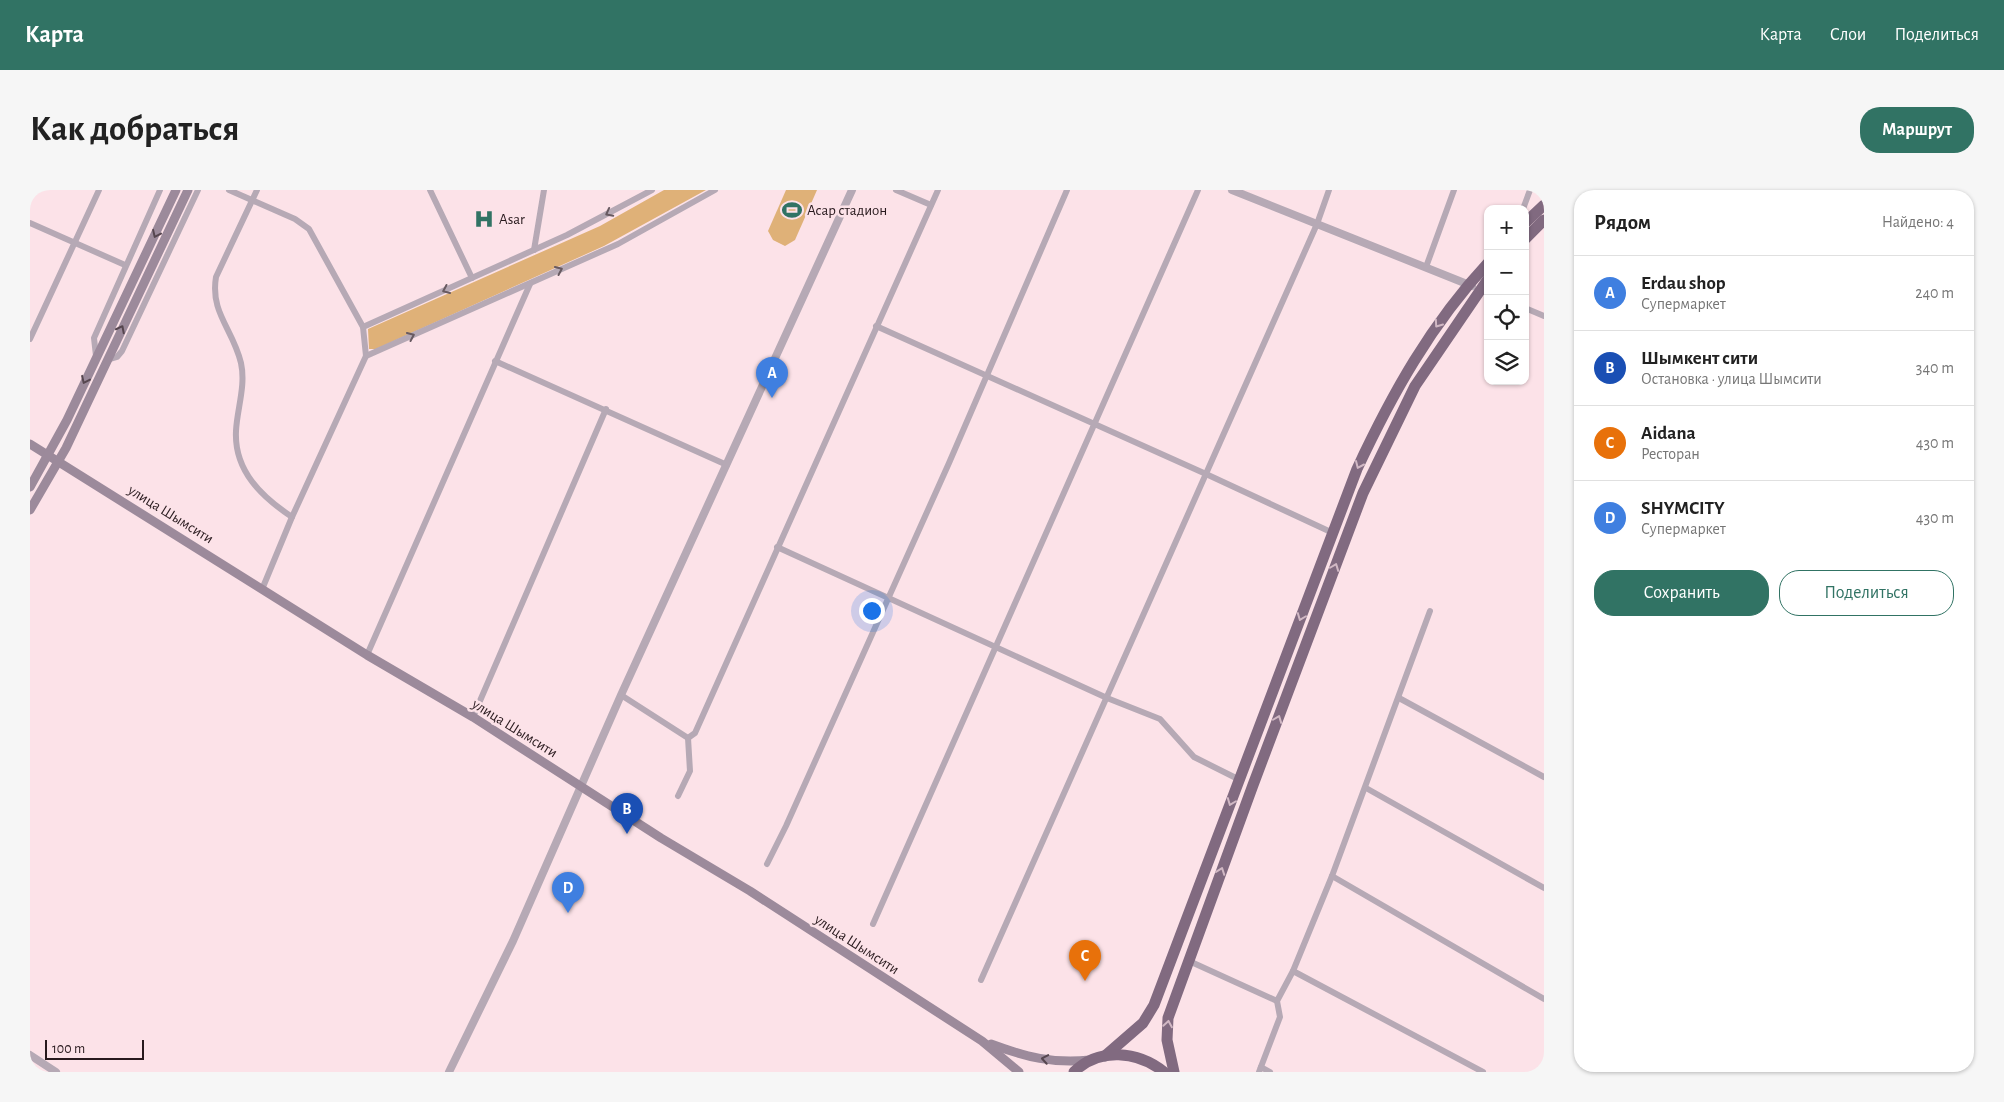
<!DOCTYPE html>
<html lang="ru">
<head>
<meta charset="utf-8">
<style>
  :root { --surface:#fff; --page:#f6f6f6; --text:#222; --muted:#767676; --line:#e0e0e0; --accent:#317364 }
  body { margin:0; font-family:"Alegreya Sans",sans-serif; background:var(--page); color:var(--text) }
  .controls { position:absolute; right:15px; top:15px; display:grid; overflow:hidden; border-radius:10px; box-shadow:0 1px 4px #0004 }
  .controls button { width:45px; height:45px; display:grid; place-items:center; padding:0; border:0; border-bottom:1px solid var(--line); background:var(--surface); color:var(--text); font:25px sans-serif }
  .scale { position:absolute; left:15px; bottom:12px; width:99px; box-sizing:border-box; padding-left:5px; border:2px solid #28191d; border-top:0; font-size:14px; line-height:18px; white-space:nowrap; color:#28191d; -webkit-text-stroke:4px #fce2e8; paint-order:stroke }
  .you { position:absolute; left:841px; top:420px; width:18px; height:18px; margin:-12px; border:4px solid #fff; border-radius:50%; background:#1a73e8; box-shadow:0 0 0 8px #1a73e833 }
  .badge { display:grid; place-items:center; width:32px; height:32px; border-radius:50%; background:var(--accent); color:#fff; font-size:16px; font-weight:700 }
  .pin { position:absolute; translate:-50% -41px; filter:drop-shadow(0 1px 2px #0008) }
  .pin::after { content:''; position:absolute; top:26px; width:18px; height:15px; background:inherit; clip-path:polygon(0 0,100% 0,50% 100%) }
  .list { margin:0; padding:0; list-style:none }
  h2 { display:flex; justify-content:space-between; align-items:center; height:65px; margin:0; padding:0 20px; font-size:21px }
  h2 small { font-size:16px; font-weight:400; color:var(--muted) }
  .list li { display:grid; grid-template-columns:32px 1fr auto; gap:15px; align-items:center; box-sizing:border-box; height:75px; padding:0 20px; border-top:1px solid var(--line) }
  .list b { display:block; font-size:19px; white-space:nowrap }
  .list p { margin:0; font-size:16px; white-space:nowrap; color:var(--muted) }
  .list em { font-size:16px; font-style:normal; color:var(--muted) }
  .actions { display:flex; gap:10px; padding:15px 20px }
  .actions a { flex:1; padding:11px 0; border:1px solid var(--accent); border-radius:20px; text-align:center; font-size:18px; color:var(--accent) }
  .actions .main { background:var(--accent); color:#fff }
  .icon { flex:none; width:28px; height:28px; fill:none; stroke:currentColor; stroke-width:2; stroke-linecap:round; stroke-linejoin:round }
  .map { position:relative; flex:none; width:1514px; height:882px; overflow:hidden; border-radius:20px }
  header { display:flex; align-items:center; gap:30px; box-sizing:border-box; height:70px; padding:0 25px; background:var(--accent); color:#fff }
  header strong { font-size:24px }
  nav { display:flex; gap:28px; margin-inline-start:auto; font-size:18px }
  .intro { display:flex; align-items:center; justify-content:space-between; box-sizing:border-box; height:120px; padding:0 30px }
  h1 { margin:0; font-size:35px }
  .button { padding:12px 22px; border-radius:20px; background:var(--accent); color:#fff; font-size:18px; font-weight:700 }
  main { display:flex; gap:30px; padding:0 30px }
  aside { flex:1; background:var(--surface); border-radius:20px; box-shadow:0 1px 4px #0004 }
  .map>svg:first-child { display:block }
  .green { fill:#dfb178 }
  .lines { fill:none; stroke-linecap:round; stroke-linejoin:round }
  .minor { stroke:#b6a9b5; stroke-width:6 }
  .tertiary { stroke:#b6a9b5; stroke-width:8 }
  .secondary { stroke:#9c8a9b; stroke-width:9 }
  .trunk { stroke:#816a80; stroke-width:11 }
  .oneway { stroke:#685a61 }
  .oneway2 { stroke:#56464f }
  .oneway3 { stroke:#d1b8c4 }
  .labels { text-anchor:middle; stroke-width:5; stroke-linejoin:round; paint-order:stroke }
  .poi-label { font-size:15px; fill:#28191d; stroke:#fce2e8; text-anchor:start }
  .street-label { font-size:15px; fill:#28191d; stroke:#fce2e8 }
</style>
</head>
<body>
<header>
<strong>Карта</strong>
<nav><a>Карта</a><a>Слои</a><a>Поделиться</a></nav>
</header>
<div class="intro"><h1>Как добраться</h1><a class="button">Маршрут</a></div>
<main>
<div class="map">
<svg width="1514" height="882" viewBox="0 0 1514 882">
  <rect width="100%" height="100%" fill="#fce2e8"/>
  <g class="green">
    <path d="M 634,0 L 676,0 L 574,56 L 346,159 L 339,159 L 338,139 L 570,36 Z"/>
    <path d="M 756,0 L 787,0 L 765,50 L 755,56 L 743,50 L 738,41 Z"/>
  </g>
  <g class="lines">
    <g class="minor">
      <path d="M 199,0 L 265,29 L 279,39 L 333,137 L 336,166 L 262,327 L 233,397"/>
      <path d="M 227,0 L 186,87 C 180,123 203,139 211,173 C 216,196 207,219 206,241 C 204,281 232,307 262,327"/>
      <path d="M 400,0 L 442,88"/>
      <path d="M 866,0 L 901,15"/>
      <path d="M 1493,19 L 1500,0"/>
      <path d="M 0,33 L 95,75"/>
      <path d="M 504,60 L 514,0"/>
      <path d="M 1396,77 L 1424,0"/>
      <path d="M 1495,118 L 1514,126"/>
      <path d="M 846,136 L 1176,284 L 1303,343"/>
      <path d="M 333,137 L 537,45 L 622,0"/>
      <path d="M 0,149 L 69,0"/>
      <path d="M 66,166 L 64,148 L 130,0"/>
      <path d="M 336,166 L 588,54 L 685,0"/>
      <path d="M 77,170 L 87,167 L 92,161 L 168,0"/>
      <path d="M 465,171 L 697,275"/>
      <path d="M 747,357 L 1077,508 L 1130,529 L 1164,567 L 1210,590"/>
      <path d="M 337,465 L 500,94"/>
      <path d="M 591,505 L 658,548 L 665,543 L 908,0"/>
      <path d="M 1369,508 L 1514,587"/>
      <path d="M 443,527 L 576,219"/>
      <path d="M 1336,598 L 1514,698"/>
      <path d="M 648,606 L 660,581 L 658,548"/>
      <path d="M 737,674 L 756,636 L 919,273 L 1037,0"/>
      <path d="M 1302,686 L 1514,809"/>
      <path d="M 843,734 L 1168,0"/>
      <path d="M 1159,771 L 1247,811"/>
      <path d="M 1263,781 L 1453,882"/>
      <path d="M 951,790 L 1287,34 L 1299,0"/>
      <path d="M 1231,877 L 1240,882"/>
      <path d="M 1229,882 L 1250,827 L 1247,811 L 1263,781 L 1302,686 L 1400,421"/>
    </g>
    <g class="tertiary">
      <path d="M 1202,0 L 1442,96"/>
      <path d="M 0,865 L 26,882"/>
      <path d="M 419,882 L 483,751 L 591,505 L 822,0"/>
    </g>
    <g class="secondary">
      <path d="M 0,254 L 337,465 L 443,527 L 631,648 L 720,701 L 952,851 L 989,882"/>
      <path d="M 0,297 L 37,230 L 146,0"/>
      <path d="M 0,320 L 36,258 L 158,0"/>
      <path d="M 961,854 C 996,867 1023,874 1060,870"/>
    </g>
    <g class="trunk">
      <path d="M 1495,33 L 1514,15"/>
      <path d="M 1495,49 L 1514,30"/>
      <path d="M 1075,866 L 1113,833 L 1124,815 L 1327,279 C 1362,204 1401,134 1458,73"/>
      <path d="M 1044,882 C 1069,857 1108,861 1134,882"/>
      <path d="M 1144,882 L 1137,850 L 1138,828 L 1223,595 L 1333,303 L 1385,196 L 1458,89"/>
    </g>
  </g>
  <defs><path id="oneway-chevron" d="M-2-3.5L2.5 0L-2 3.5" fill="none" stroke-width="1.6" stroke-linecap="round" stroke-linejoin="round" transform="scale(1.25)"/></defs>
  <g class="oneway">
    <use href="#oneway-chevron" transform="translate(579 23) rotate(152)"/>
    <use href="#oneway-chevron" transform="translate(529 80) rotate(-24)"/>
    <use href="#oneway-chevron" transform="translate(416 100) rotate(156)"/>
    <use href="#oneway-chevron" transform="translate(381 146) rotate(-24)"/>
  </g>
  <g class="oneway2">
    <use href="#oneway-chevron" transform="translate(126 44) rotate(115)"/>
    <use href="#oneway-chevron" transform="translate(91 139) rotate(-63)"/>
    <use href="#oneway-chevron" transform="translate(55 190) rotate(115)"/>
    <use href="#oneway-chevron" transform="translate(1015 869) rotate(-170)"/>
  </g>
  <g class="oneway3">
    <use href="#oneway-chevron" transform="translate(1408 134) rotate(125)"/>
    <use href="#oneway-chevron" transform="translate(1329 275) rotate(114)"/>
    <use href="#oneway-chevron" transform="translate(1305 377) rotate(-69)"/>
    <use href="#oneway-chevron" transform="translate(1271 427) rotate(111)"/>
    <use href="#oneway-chevron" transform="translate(1248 529) rotate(-69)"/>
    <use href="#oneway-chevron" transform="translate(1201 612) rotate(111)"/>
    <use href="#oneway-chevron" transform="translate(1191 681) rotate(-70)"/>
    <use href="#oneway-chevron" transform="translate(1138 834) rotate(-81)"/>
  </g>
  <defs>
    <symbol id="stadium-bare" viewBox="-9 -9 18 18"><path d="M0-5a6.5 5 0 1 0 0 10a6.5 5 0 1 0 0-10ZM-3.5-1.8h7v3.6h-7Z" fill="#317364" stroke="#fce2e8" stroke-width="2.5" paint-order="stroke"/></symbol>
    <symbol id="hospital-bare" viewBox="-9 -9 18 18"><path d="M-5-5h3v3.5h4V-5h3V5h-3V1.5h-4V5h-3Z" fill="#317364" stroke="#fce2e8" stroke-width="2.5" paint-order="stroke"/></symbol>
  </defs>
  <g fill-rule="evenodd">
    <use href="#stadium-bare" x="748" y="6" width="28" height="28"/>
    <use href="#hospital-bare" x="440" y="15" width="28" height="28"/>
  </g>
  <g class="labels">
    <g class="poi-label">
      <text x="777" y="25">Асар стадион</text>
      <text x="469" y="34">Asar</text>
    </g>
    <g class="street-label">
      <text transform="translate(141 324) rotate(32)" y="5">улица Шымсити</text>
      <text transform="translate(485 538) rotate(32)" y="5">улица Шымсити</text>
      <text transform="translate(827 754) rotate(33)" y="5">улица Шымсити</text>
    </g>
  </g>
</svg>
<div class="controls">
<button>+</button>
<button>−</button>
<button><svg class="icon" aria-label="locate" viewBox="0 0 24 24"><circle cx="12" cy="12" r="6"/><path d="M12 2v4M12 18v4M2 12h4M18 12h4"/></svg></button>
<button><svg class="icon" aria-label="layers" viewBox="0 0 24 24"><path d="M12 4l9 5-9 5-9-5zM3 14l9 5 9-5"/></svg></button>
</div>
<div class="scale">100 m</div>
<div class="you"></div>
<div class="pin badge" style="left:742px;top:208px;background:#3f7fe0">A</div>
<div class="pin badge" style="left:597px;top:644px;background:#1a4fb4">B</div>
<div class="pin badge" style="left:1055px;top:791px;background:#e8710a">C</div>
<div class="pin badge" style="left:538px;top:723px;background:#3f7fe0">D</div>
</div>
<aside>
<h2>Рядом<small>Найдено: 4</small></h2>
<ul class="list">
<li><span class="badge" style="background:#3f7fe0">A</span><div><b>Erdau shop</b><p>Супермаркет</p></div><em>240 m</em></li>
<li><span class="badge" style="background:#1a4fb4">B</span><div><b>Шымкент сити</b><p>Остановка · улица Шымсити</p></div><em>340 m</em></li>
<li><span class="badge" style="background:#e8710a">C</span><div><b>Aidana</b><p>Ресторан</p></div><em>430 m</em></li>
<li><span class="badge" style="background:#3f7fe0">D</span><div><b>SHYMCITY</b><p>Супермаркет</p></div><em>430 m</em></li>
</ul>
<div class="actions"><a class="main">Сохранить</a><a>Поделиться</a></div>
</aside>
</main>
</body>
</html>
